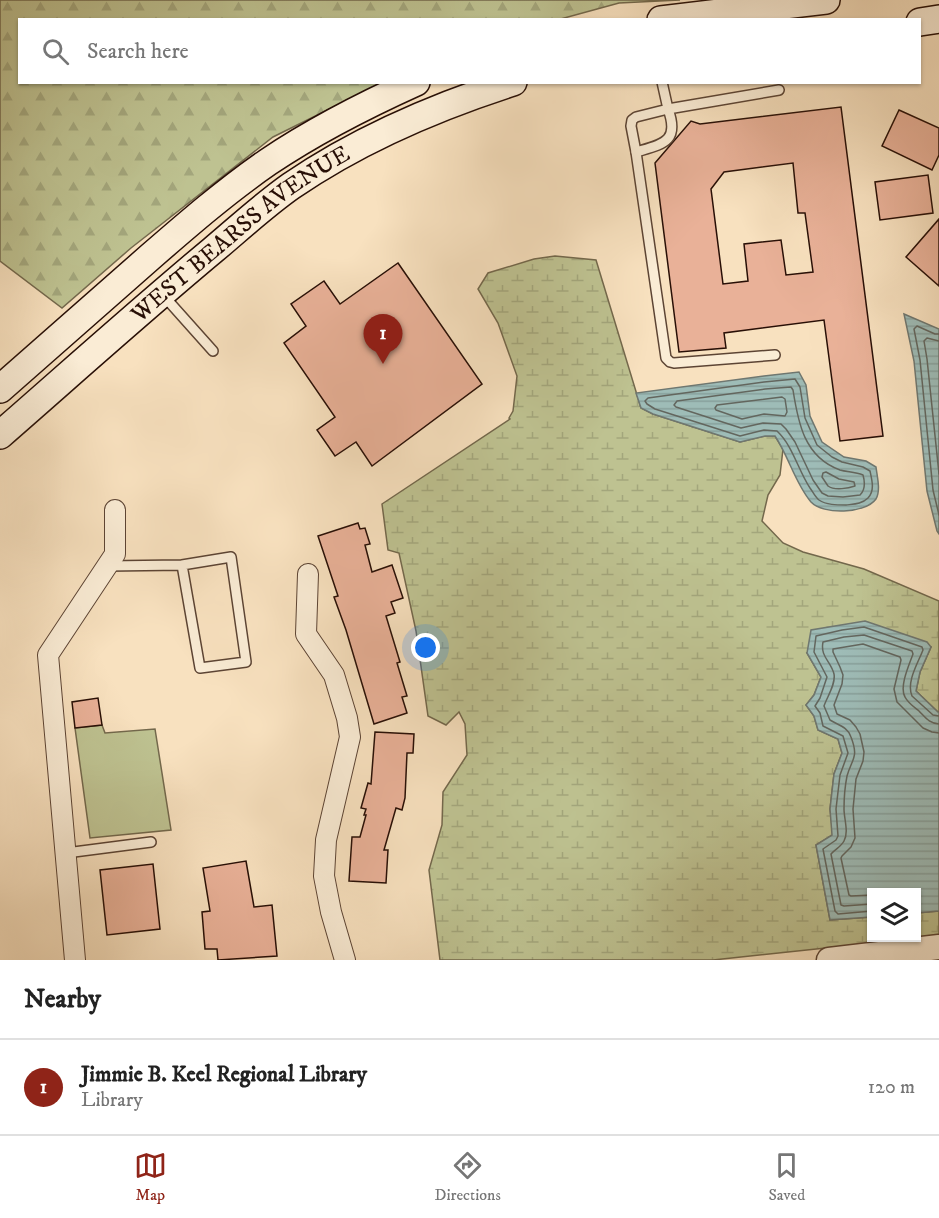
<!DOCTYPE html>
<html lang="en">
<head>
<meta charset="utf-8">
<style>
  :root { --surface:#fff; --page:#f2f2f2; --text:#222; --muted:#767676; --line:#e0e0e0; --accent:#8f2418 }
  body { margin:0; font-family:"IM FELL DW Pica",serif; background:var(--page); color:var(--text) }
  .controls { position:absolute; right:18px; bottom:18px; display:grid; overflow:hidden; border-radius:0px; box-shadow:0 2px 4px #0004 }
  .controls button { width:54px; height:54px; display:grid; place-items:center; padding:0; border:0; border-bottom:2px solid var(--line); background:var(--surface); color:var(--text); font:30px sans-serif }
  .you { position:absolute; left:426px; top:648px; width:21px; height:21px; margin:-15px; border:4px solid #fff; border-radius:50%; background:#1a73e8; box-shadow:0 0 0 9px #1a73e833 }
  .badge { display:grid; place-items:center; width:39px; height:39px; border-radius:50%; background:var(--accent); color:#fff; font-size:20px; font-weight:700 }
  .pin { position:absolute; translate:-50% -50px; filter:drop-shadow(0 2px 3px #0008) }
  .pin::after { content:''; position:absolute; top:32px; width:21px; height:18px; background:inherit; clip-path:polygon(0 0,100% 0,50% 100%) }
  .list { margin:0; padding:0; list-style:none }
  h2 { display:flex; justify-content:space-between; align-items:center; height:78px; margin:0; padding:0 24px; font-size:26px }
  h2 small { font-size:20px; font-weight:400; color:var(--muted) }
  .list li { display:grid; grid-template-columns:39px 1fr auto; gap:18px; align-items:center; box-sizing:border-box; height:96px; padding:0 24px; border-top:2px solid var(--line) }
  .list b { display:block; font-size:22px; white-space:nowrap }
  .list p { margin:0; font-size:20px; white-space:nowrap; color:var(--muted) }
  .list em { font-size:20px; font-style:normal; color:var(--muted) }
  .icon { flex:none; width:33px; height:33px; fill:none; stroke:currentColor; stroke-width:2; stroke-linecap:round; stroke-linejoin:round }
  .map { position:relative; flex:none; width:939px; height:960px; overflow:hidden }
  .search { position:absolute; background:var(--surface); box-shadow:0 2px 4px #0004; left:18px; right:18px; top:18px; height:66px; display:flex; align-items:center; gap:15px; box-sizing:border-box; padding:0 21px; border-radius:0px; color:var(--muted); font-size:22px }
  .sheet { height:174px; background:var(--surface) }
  nav { display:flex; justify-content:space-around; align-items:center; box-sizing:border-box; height:84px; border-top:2px solid var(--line); background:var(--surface); font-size:16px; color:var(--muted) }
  nav a { display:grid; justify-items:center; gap:3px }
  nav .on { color:var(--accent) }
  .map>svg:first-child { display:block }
  .forest { fill:url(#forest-firs); stroke:#73684c; stroke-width:1.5 }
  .wetland { fill:url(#wetland-marsh); stroke:#73684c; stroke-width:1.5 }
  .pitch { fill:#bec291; stroke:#73684c; stroke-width:1.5 }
  .water { fill:url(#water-rules); stroke:#6f7770; stroke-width:1.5 }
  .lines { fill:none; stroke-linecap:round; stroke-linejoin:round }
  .shore { stroke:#63665e; stroke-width:1.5 }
  .building { fill:#e9b198; stroke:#280f06; stroke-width:1.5; fill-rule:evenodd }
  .service-casing { stroke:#5c4434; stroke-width:12 }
  .minor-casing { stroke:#5c4434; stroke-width:22 }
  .tertiary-casing { stroke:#5c4434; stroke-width:27 }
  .secondary-casing { stroke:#280f06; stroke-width:30 }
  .service { stroke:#faecd5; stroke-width:9 }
  .minor { stroke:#faecd5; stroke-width:20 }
  .tertiary { stroke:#faecd5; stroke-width:24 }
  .secondary { stroke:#faecd5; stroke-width:27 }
  .labels { text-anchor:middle; stroke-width:5; stroke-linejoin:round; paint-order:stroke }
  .street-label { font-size:24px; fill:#280f06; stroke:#faecd5 }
</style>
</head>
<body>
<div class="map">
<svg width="939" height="960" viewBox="0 0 939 960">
  <defs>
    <pattern id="forest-firs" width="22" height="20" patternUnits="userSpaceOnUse" patternTransform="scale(1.5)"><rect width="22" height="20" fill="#bec291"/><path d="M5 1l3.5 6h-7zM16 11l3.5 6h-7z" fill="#a3a67c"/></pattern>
    <pattern id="wetland-marsh" width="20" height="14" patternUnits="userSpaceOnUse" patternTransform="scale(1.5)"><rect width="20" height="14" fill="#bec291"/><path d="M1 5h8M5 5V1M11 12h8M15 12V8" fill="none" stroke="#a3a67c"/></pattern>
    <pattern id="water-rules" width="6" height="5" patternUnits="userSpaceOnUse" patternTransform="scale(1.5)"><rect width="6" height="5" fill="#9ebcb7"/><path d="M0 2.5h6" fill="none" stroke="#88a09c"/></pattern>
  </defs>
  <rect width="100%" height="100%" fill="#f8e1bf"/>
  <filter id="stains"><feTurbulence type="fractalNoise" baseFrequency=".00333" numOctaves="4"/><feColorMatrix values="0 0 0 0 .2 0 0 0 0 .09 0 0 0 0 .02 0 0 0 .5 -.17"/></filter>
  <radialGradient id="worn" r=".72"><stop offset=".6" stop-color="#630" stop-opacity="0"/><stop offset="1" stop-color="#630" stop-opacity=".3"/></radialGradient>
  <path class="forest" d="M 0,0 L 680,0 L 619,3 L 557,20 L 20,20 L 20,82 L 382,83 L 273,137 L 131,248 L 62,308 L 0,261 Z"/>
  <path class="wetland" d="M 555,256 L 596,260 L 641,408 L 653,414 L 740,442 L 765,436 L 775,436 L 783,449 L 780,475 L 768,495 L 762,521 L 783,543 L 803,552 L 864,569 L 939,601 L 939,713 L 916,691 L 920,672 L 931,647 L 807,653 L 821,677 L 814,695 L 806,705 L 814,716 L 818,730 L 838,739 L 842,753 L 834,774 L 830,809 L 833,835 L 816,845 L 830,920 L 871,917 L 872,938 L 916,938 L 917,913 L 939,911 L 939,936 L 713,960 L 440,960 L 429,870 L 442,825 L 443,792 L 467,755 L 465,724 L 459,712 L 446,725 L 428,716 L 416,631 L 399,553 L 388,550 L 382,504 L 510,419 L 509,418 L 513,411 L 517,376 L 498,323 L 478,289 L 488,273 L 534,259 Z"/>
  <path class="pitch" d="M 102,725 L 105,733 L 155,729 L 171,830 L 90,838 L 75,728 Z"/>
  <g class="water">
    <path d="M 904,314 L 939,329 L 939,534 L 937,531 L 927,491 L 914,361 Z"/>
    <path d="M 799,372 L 806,385 L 810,416 L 822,442 L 844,457 L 866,461 L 876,467 C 877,476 881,490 876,499 C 865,514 823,515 811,502 C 795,483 789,457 775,436 L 765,436 L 740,442 L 653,414 L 641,408 L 636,393 L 764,376 Z"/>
    <path d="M 865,621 L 927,642 L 931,647 L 920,672 L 916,691 L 939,713 L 939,911 L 917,913 L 916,892 L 872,892 L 871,917 L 830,920 L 816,845 L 832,835 L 830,809 L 834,774 L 842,753 L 838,739 L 818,730 L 814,716 L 806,705 L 814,695 L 821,677 L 807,653 L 811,630 Z"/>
  </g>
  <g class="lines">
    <g class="shore">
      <path d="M 939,334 L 935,334 L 917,326 L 914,329 L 920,360 L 933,490 L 939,515"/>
      <path d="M 939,341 L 927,338 L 924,341 L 927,359 L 939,474"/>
      <path d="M 795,379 L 800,387 L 805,418 L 817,445 L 832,457 L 842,462 L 863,467 L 870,471 C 872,480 875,491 868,498 C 862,504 854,504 846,505 C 837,505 826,505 819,500 C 815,497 813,492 810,488 C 798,470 793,446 777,431 L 764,430 L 740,436 L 655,409 L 647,404 L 645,401 L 648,398 L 764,382 Z"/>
      <path d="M 791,387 L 793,390 C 798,422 804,457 840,470 C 847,472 855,472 863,475 C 865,482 866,489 860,495 L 843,497 L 828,496 L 822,493 L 813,480 L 795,442 L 786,429 L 781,424 L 763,423 L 741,428 L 676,407 L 674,405 L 677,401 L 765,389 Z"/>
      <path d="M 782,397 L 785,399 L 787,412 L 785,416 L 764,414 L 742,419 L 716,410 L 715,408 L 717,405 Z"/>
      <path d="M 823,473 L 826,472 L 839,479 L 854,482 L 855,486 C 849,488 835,491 828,486 C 828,486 822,477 822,477 Z"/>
      <path d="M 872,895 L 851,896 L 849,895 L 841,858 L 842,856 L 851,847 L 855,838 L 853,809 L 856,779 L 863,761 L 864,752 L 860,734 L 856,727 L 850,720 L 837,714 L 834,705 L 842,684 L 843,675 L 840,667 L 833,652 L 833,649 L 863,644 L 900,657 L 901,660 L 894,689 L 897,702 L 923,728 L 932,732 L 939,733"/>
      <path d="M 872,904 L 844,906 L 841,905 L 831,854 C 835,849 841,847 844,841 C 849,832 844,819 844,809 C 844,799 845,786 847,776 C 852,758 859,758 851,737 C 848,727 838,725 830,720 L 824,706 C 827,697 836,684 834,674 C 831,661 820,657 823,642 L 844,637 L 864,635 L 912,651 L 913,654 C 909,665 899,687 905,697 C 908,703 914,707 919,711 C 926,718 929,723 939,724"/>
      <path d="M 872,911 L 838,914 L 835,911 L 823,849 L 836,840 L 838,836 L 836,809 L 840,775 L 848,753 L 843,736 L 823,726 L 820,713 L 815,706 L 820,698 L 827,677 L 814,652 L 816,636 L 842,630 L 864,627 L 922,647 L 923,650 C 918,663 906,682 912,696 L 933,715 L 939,716"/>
    </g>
  </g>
  <g class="building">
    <path d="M 841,107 L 883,436 L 840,441 L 824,320 L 724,333 L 726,348 L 679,352 L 655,163 L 691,121 L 700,124 ZM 793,163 L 798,213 L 805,213 L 813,272 L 786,275 L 781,240 L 744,244 L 748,281 L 723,284 L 711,189 L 724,172 Z"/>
    <path d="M 899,110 L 939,128 L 939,155 L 932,170 L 882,146 Z"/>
    <path d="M 928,175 L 933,213 L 880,220 L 875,182 Z"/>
    <path d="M 939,219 L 939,286 L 906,257 Z"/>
    <path d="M 398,263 L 482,384 L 372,466 L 356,442 L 335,456 L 317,430 L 335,417 L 284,343 L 306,326 L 291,304 L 324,281 L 340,304 Z"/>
    <path d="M 358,523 L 360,529 L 365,528 L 370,544 L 365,545 L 372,572 L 392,565 L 403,598 L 391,602 L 395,613 L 386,616 L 400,662 L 397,663 L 407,696 L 402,697 L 407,713 L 374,724 L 346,630 L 334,597 L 338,596 L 318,536 Z"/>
    <path d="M 98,698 L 102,725 L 75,728 L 72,702 Z"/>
    <path d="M 375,732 L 414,734 L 413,753 L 407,753 L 405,798 L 402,810 L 396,808 L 384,850 L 388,850 L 386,883 L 349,881 L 352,837 L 360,837 L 366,815 L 364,815 L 366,809 L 361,808 L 368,783 L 371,784 Z"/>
    <path d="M 246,861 L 254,907 L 272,905 L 277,956 L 218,960 L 217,949 L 205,949 L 202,912 L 210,911 L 203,868 Z"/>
    <path d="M 153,864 L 160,929 L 107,935 L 100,870 Z"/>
  </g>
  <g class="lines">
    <defs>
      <g id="service">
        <path d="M 662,82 L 668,109 L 636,117 L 632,120 L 631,126 L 636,152 L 666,358 L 670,362 L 674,363 L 775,355"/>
        <path d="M 636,152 C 663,144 680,142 668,109 L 779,90"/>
        <path d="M 163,295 L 213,351"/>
        <path d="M 107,566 L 182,565 L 200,668 L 246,662 L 231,557 L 182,565"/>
        <path d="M 66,853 L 151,842"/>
      </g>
      <g id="minor">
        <path d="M 308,574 L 306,634 L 334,675 L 347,718 L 350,737 L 326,840 L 324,876 L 331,912 L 345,960"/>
        <path d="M 75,960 L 48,655 L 115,554 L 115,510"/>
      </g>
      <path id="tertiary" d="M 829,960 L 939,947"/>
      <g id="secondary">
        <path d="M 661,20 L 826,0"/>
        <path d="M 920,22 L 939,19"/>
        <path d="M 0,389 C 50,345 100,301 150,257 C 188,224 226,191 268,162 C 314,131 365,105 416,82"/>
        <path id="s1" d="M 0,435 C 71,373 141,310 213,250 C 238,229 264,205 291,186 C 358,140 435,107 513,82"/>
      </g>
    </defs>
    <use href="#service" class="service-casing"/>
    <use href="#minor" class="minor-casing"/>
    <use href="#tertiary" class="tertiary-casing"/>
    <use href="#secondary" class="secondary-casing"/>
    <use href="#service" class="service"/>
    <use href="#minor" class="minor"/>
    <use href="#tertiary" class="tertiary"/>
    <use href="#secondary" class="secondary"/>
  </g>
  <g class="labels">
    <g class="street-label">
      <text dy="8" stroke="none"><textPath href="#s1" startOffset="314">WEST BEARSS AVENUE</textPath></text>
    </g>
  </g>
  <rect width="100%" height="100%" filter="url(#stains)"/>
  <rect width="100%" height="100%" fill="url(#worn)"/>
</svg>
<div class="controls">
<button><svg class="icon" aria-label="layers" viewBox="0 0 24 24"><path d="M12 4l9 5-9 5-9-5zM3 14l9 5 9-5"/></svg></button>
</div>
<div class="you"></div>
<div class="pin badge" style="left:383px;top:364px">1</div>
<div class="search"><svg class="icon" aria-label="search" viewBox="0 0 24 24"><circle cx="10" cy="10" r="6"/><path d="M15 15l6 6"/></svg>Search here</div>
</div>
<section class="sheet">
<h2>Nearby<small></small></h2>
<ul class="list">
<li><span class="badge">1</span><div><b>Jimmie B. Keel Regional Library</b><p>Library</p></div><em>120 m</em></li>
</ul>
</section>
<nav>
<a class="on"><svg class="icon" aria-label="map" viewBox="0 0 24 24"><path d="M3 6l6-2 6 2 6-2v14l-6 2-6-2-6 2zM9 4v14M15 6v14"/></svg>Map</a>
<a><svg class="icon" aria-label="directions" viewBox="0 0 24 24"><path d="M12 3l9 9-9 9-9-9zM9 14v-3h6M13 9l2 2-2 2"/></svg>Directions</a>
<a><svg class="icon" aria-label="saved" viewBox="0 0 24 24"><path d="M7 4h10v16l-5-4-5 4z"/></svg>Saved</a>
</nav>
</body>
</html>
